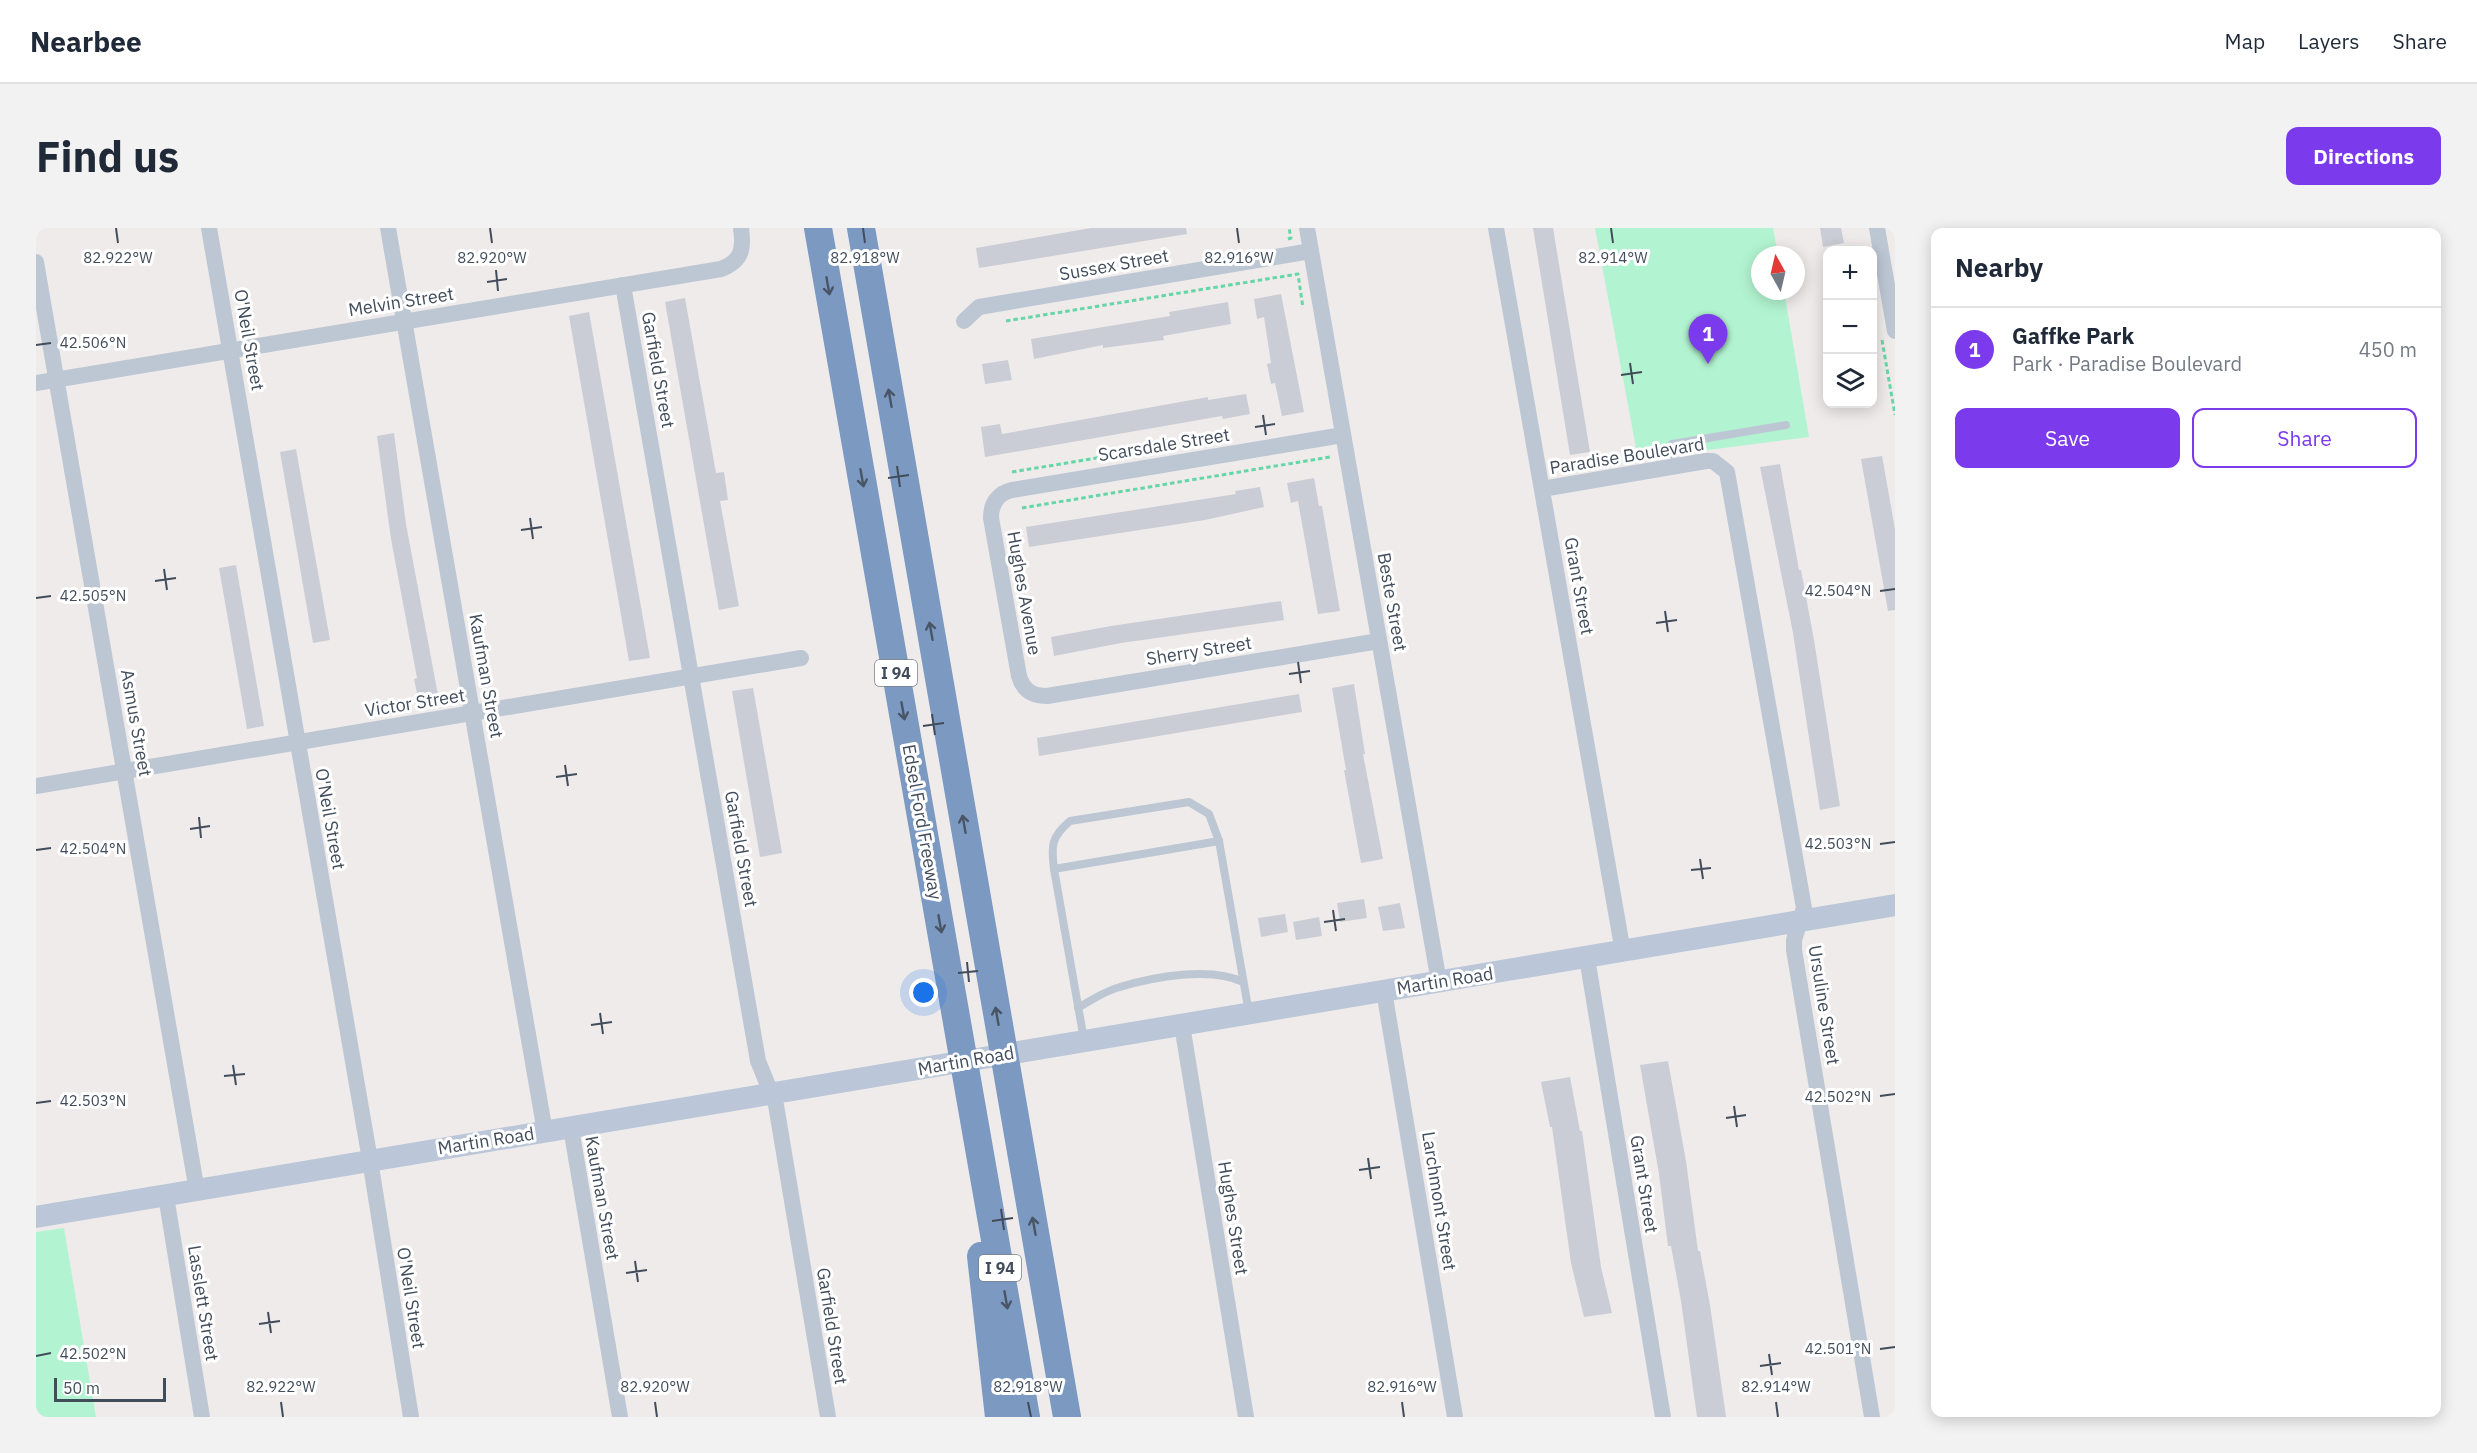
<!DOCTYPE html>
<html lang="en">
<head>
<meta charset="utf-8">
<style>
  :root { --surface:#fff; --page:#f2f2f3; --text:#1f2937; --muted:#747a83; --line:#e0e1e3; --accent:#7c3aed }
  body { margin:0; font-family:"IBM Plex Sans",sans-serif; background:var(--page); color:var(--text) }
  .controls { position:absolute; right:18px; top:18px; display:grid; overflow:hidden; border-radius:12px; box-shadow:0 3px 15px #0003 }
  .controls button { width:54px; height:54px; display:grid; place-items:center; padding:0; border:0; border-bottom:2px solid var(--line); background:var(--surface); color:var(--text); font:30px sans-serif }
  .compass { position:absolute; left:1715px; top:18px; width:54px; height:54px; border-radius:50%; background:var(--surface); box-shadow:0 3px 15px #0003; rotate:352deg }
  .scale { position:absolute; left:18px; bottom:15px; width:112px; box-sizing:border-box; padding-left:6px; border:3px solid #424d5b; border-top:0; font-size:16px; line-height:21px; white-space:nowrap; color:#424d5b; -webkit-text-stroke:4px #fff; paint-order:stroke }
  .you { position:absolute; left:888px; top:765px; width:21px; height:21px; margin:-15px; border:4px solid #fff; border-radius:50%; background:#1a73e8; box-shadow:0 0 0 9px #1a73e833 }
  .badge { display:grid; place-items:center; width:39px; height:39px; border-radius:50%; background:var(--accent); color:#fff; font-size:20px; font-weight:700 }
  .pin { position:absolute; translate:-50% -50px; filter:drop-shadow(0 2px 3px #0008) }
  .pin::after { content:''; position:absolute; top:32px; width:21px; height:18px; background:inherit; clip-path:polygon(0 0,100% 0,50% 100%) }
  .list { margin:0; padding:0; list-style:none }
  h2 { display:flex; justify-content:space-between; align-items:center; height:78px; margin:0; padding:0 24px; font-size:26px }
  h2 small { font-size:20px; font-weight:400; color:var(--muted) }
  .list li { display:grid; grid-template-columns:39px 1fr auto; gap:18px; align-items:center; box-sizing:border-box; height:84px; padding:0 24px; border-top:2px solid var(--line) }
  .list b { display:block; font-size:22px; white-space:nowrap }
  .list p { margin:0; font-size:20px; white-space:nowrap; color:var(--muted) }
  .list em { font-size:20px; font-style:normal; color:var(--muted) }
  .actions { display:flex; gap:12px; padding:18px 24px }
  .actions a { flex:1; padding:14px 0; border:2px solid var(--accent); border-radius:12px; text-align:center; font-size:21px; color:var(--accent) }
  .actions .main { background:var(--accent); color:#fff }
  .icon { flex:none; width:33px; height:33px; fill:none; stroke:currentColor; stroke-width:2; stroke-linecap:round; stroke-linejoin:round }
  .map { position:relative; flex:none; width:1859px; height:1189px; overflow:hidden; border-radius:12px }
  header { display:flex; align-items:center; gap:36px; box-sizing:border-box; height:84px; padding:0 30px; background:var(--surface); border-bottom:2px solid var(--line) }
  header strong { font-size:28px }
  nav { display:flex; gap:33px; margin-inline-start:auto; font-size:21px }
  .intro { display:flex; align-items:center; justify-content:space-between; box-sizing:border-box; height:144px; padding:0 36px }
  h1 { margin:0; font-size:42px }
  .button { padding:15px 27px; border-radius:12px; background:var(--accent); color:#fff; font-size:21px; font-weight:700 }
  main { display:flex; gap:36px; padding:0 36px }
  aside { flex:1; background:var(--surface); border-radius:12px; box-shadow:0 3px 15px #0003 }
  .map>svg:first-child { display:block }
  .green { fill:#b2f4d1 }
  .building { fill:#cacdd5 }
  .lines { fill:none; stroke-linecap:round; stroke-linejoin:round }
  .path { stroke:#67d6a7; stroke-width:3; stroke-dasharray:4.5 3; stroke-linecap:butt }
  .lane { stroke:#bdc7d4; stroke-width:8 }
  .street { stroke:#bdc7d4; stroke-width:16 }
  .secondary { stroke:#bbc7d8; stroke-width:22 }
  .highway { stroke:#7c99c2; stroke-width:28 }
  .oneway { stroke:#485565 }
  .ticks { fill:none; stroke:#424d5b; stroke-width:2 }
  .labels { text-anchor:middle; stroke-width:6; stroke-linejoin:round; paint-order:stroke }
  .shield { fill:#fff; stroke:#7b828c; stroke-width:1.5 }
  .shield-label { font-size:16px; font-weight:bold; fill:#424d5b }
  .street-label { font-size:18px; fill:#424d5b; stroke:#fff }
  .ticks-label { font-size:15px; text-anchor:middle; fill:#424d5b; stroke:#fff; stroke-width:6; stroke-linejoin:round; paint-order:stroke }
</style>
</head>
<body>
<header>
<strong>Nearbee</strong>
<nav><a>Map</a><a>Layers</a><a>Share</a></nav>
</header>
<div class="intro"><h1>Find us</h1><a class="button">Directions</a></div>
<main>
<div class="map">
<svg width="1859" height="1189" viewBox="0 0 1859 1189">
  <rect width="100%" height="100%" fill="#efebeb"/>
  <g class="green">
    <path d="M 1559,0 L 1737,0 L 1742,27 L 1724,27 L 1724,63 L 1748,63 L 1773,209 L 1602,231 Z"/>
    <path d="M 28,1000 L 60,1189 L 0,1189 L 0,1004 Z"/>
  </g>
  <g class="building">
    <path d="M 1055,0 L 1150,0 L 1151,6 L 943,40 L 940,20 Z"/>
    <path d="M 1497,0 L 1517,0 L 1554,224 L 1534,227 Z"/>
    <path d="M 1784,0 L 1805,0 L 1808,15 L 1787,19 Z"/>
    <path d="M 1245,66 L 1268,184 L 1246,188 L 1239,155 L 1235,156 L 1231,136 L 1235,135 L 1228,89 L 1221,91 L 1218,71 Z"/>
    <path d="M 649,70 L 680,245 L 688,244 L 692,272 L 684,273 L 703,378 L 683,382 L 629,74 Z"/>
    <path d="M 1192,74 L 1195,96 L 1127,108 L 1128,112 L 1067,120 L 1067,117 L 998,131 L 995,111 L 1134,88 L 1133,84 Z"/>
    <path d="M 553,84 L 614,430 L 593,433 L 533,88 Z"/>
    <path d="M 972,132 L 976,152 L 949,156 L 946,136 Z"/>
    <path d="M 1210,166 L 1214,186 L 1187,191 L 1186,188 L 949,229 L 945,199 L 964,196 L 966,206 L 1172,169 L 1172,172 Z"/>
    <path d="M 358,205 L 370,296 L 402,467 L 382,470 L 378,451 L 381,450 L 355,311 L 341,208 Z"/>
    <path d="M 260,221 L 294,412 L 277,415 L 244,224 Z"/>
    <path d="M 1846,228 L 1859,301 L 1859,382 L 1852,383 L 1825,231 Z"/>
    <path d="M 1744,236 L 1763,342 L 1765,342 L 1778,412 L 1804,578 L 1784,582 L 1757,405 L 1724,239 Z"/>
    <path d="M 1278,250 L 1283,278 L 1286,278 L 1304,383 L 1282,386 L 1262,273 L 1255,275 L 1251,255 Z"/>
    <path d="M 1224,259 L 1228,279 L 1169,292 L 993,319 L 990,299 L 1200,266 L 1199,263 Z"/>
    <path d="M 200,337 L 228,498 L 211,501 L 183,340 Z"/>
    <path d="M 1245,373 L 1248,392 L 1085,415 L 1018,428 L 1015,409 L 1075,398 Z"/>
    <path d="M 1318,456 L 1329,526 L 1327,526 L 1347,631 L 1325,635 L 1308,542 L 1310,542 L 1296,460 Z"/>
    <path d="M 717,460 L 746,625 L 724,629 L 696,463 Z"/>
    <path d="M 1263,466 L 1266,484 L 1003,528 L 1001,510 Z"/>
    <path d="M 1328,671 L 1331,690 L 1304,694 L 1301,675 Z"/>
    <path d="M 1364,675 L 1369,700 L 1347,703 L 1342,679 Z"/>
    <path d="M 1249,686 L 1252,704 L 1225,709 L 1222,690 Z"/>
    <path d="M 1283,689 L 1286,708 L 1260,712 L 1257,694 Z"/>
    <path d="M 1632,833 L 1650,933 L 1662,1023 L 1664,1023 L 1674,1077 L 1690,1189 L 1661,1189 L 1645,1073 L 1635,1018 L 1632,1018 L 1623,946 L 1604,837 Z"/>
    <path d="M 1534,849 L 1544,903 L 1546,903 L 1565,1039 L 1576,1085 L 1548,1089 L 1535,1035 L 1516,899 L 1514,899 L 1505,854 Z"/>
  </g>
  <g class="lines">
    <g class="path">
      <path d="M 1252,11 L 1255,10 L 1253,0"/>
      <path d="M 970,93 L 1262,46 L 1267,80"/>
      <path d="M 1846,112 L 1859,187"/>
      <path d="M 976,244 L 1170,212"/>
      <path d="M 986,280 L 1294,229 L 1294,231"/>
    </g>
    <g class="lane">
      <path d="M 1640,238 L 1636,216 L 1750,197"/>
      <path d="M 1018,641 C 1015,618 1015,609 1034,593 L 1153,574 L 1173,586 L 1183,613"/>
      <path d="M 1042,780 C 1055,772 1069,763 1084,759 C 1117,749 1175,738 1207,754"/>
      <path d="M 1048,812 L 1018,641 L 1183,613 L 1213,785"/>
    </g>
    <g class="street">
      <path d="M 173,0 L 334,932 L 375,1189"/>
      <path d="M 352,0 L 509,904"/>
      <path d="M 1271,0 L 1403,754"/>
      <path d="M 1460,0 L 1587,724"/>
      <path d="M 1841,0 L 1859,103"/>
      <path d="M 0,34 L 161,963"/>
      <path d="M 587,57 L 722,833 L 740,877 L 792,1189"/>
      <path d="M 928,93 L 943,79 L 1275,23"/>
      <path d="M 0,155 L 685,41 C 706,33 708,21 705,0"/>
      <path d="M 1307,207 L 976,262 C 962,265 955,275 955,290 L 983,448 C 987,462 996,468 1011,468 L 1343,413"/>
      <path d="M 1506,261 L 1670,233 L 1677,233 L 1691,244 L 1768,680 L 1758,712 L 1758,722 L 1836,1189"/>
      <path d="M 0,558 L 765,430"/>
      <path d="M 1551,730 L 1627,1189"/>
      <path d="M 1348,763 L 1419,1189"/>
      <path d="M 1146,797 L 1210,1189"/>
      <path d="M 535,900 L 584,1189"/>
      <path d="M 130,968 L 166,1189"/>
    </g>
    <path class="secondary" d="M 0,989 L 1859,677"/>
    <g class="highway">
      <path d="M 782,0 L 990,1189"/>
      <path d="M 825,0 L 1031,1189"/>
      <path d="M 945,1028 L 963,1189"/>
    </g>
  </g>
  <defs><path id="oneway-shaft" d="M-6 0H5M1.5-3L5.5 0L1.5 3" fill="none" stroke-width="1.6" stroke-linecap="round" stroke-linejoin="round" transform="scale(1.5)"/></defs>
  <g class="oneway">
    <use href="#oneway-shaft" transform="translate(792 58) rotate(80)"/>
    <use href="#oneway-shaft" transform="translate(854 170) rotate(-100)"/>
    <use href="#oneway-shaft" transform="translate(826 250) rotate(80)"/>
    <use href="#oneway-shaft" transform="translate(895 403) rotate(-100)"/>
    <use href="#oneway-shaft" transform="translate(867 483) rotate(80)"/>
    <use href="#oneway-shaft" transform="translate(928 596) rotate(-100)"/>
    <use href="#oneway-shaft" transform="translate(904 696) rotate(80)"/>
    <use href="#oneway-shaft" transform="translate(961 788) rotate(-100)"/>
    <use href="#oneway-shaft" transform="translate(998 998) rotate(-100)"/>
    <use href="#oneway-shaft" transform="translate(970 1072) rotate(80)"/>
  </g>
  <path class="ticks" d="M 80,0 L 82,15M 454,0 L 456,15M 827,0 L 829,15M 1201,0 L 1203,15M 1575,0 L 1577,15M 460,42 L 462,63M 451,54 L 471,51M 0,117 L 15,115M 1594,135 L 1597,156M 1585,147 L 1606,144M 1227,187 L 1230,207M 1219,199 L 1239,196M 861,238 L 864,259M 852,250 L 873,247M 494,290 L 497,311M 485,302 L 506,299M 128,341 L 131,362M 119,353 L 140,350M 1844,363 L 1859,361M 0,370 L 15,368M 1629,383 L 1632,404M 1620,395 L 1641,392M 1262,434 L 1265,455M 1253,446 L 1274,443M 896,486 L 899,507M 887,498 L 908,495M 529,537 L 532,558M 520,549 L 541,546M 163,589 L 165,610M 154,601 L 174,598M 1844,616 L 1859,614M 0,622 L 15,620M 1664,631 L 1667,651M 1655,642 L 1675,640M 1297,682 L 1300,703M 1288,694 L 1309,691M 931,734 L 933,754M 922,745 L 942,743M 564,785 L 567,806M 555,797 L 576,794M 197,837 L 200,857M 188,848 L 209,846M 1844,868 L 1859,866M 0,875 L 15,873M 1698,878 L 1701,899M 1690,890 L 1710,887M 1332,930 L 1335,951M 1323,942 L 1344,939M 965,981 L 968,1002M 956,993 L 977,990M 599,1033 L 602,1054M 590,1045 L 611,1042M 232,1084 L 235,1105M 223,1096 L 244,1093M 1844,1121 L 1859,1119M 1733,1126 L 1736,1147M 0,1128 L 15,1125M 1724,1138 L 1745,1135M 245,1174 L 247,1189M 619,1174 L 621,1189M 992,1174 L 995,1189M 1366,1174 L 1368,1189M 1740,1174 L 1742,1189"/>
  <g class="labels">
    <g class="shield">
      <rect x="839" y="432" width="42" height="26" rx="4.5"/>
      <rect x="943" y="1027" width="42" height="26" rx="4.5"/>
    </g>
    <g class="shield-label">
      <text x="860" y="451">I 94</text>
      <text x="964" y="1046">I 94</text>
    </g>
    <g class="street-label">
      <text transform="translate(1078 37) rotate(-10)" y="6">Sussex Street</text>
      <text transform="translate(365 74) rotate(-9)" y="6">Melvin Street</text>
      <text transform="translate(213 112) rotate(80)" y="6">O'Neil Street</text>
      <text transform="translate(622 142) rotate(80)" y="6">Garfield Street</text>
      <text transform="translate(1128 217) rotate(-9)" y="6">Scarsdale Street</text>
      <text transform="translate(1591 228) rotate(-9)" y="6">Paradise Boulevard</text>
      <text transform="translate(1543 358) rotate(80)" y="6">Grant Street</text>
      <text transform="translate(988 365) rotate(80)" y="6">Hughes Avenue</text>
      <text transform="translate(1356 374) rotate(80)" y="6">Beste Street</text>
      <text transform="translate(1163 423) rotate(-9)" y="6">Sherry Street</text>
      <text transform="translate(450 448) rotate(80)" y="6">Kaufman Street</text>
      <text transform="translate(379 475) rotate(-9)" y="6">Victor Street</text>
      <text transform="translate(100 495) rotate(80)" y="6">Asmus Street</text>
      <text transform="translate(294 591) rotate(80)" y="6">O'Neil Street</text>
      <text transform="translate(886 594) rotate(80)" y="6">Edsel Ford Freeway</text>
      <text transform="translate(705 621) rotate(80)" y="6">Garfield Street</text>
      <text transform="translate(1409 753) rotate(-9)" y="6">Martin Road</text>
      <text transform="translate(1788 777) rotate(81)" y="6">Ursuline Street</text>
      <text transform="translate(930 833) rotate(-10)" y="6">Martin Road</text>
      <text transform="translate(450 913) rotate(-9)" y="6">Martin Road</text>
      <text transform="translate(1608 956) rotate(81)" y="6">Grant Street</text>
      <text transform="translate(566 970) rotate(80)" y="6">Kaufman Street</text>
      <text transform="translate(1403 973) rotate(81)" y="6">Larchmont Street</text>
      <text transform="translate(1197 990) rotate(81)" y="6">Hughes Street</text>
      <text transform="translate(375 1070) rotate(81)" y="6">O'Neil Street</text>
      <text transform="translate(167 1075) rotate(81)" y="6">Lasslett Street</text>
      <text transform="translate(796 1098) rotate(81)" y="6">Garfield Street</text>
    </g>
  </g>
  <g class="ticks-label">
    <text x="82" y="35">82.922°W</text>
    <text x="456" y="35">82.920°W</text>
    <text x="829" y="35">82.918°W</text>
    <text x="1203" y="35">82.916°W</text>
    <text x="1577" y="35">82.914°W</text>
    <text x="57" y="120">42.506°N</text>
    <text x="1802" y="368">42.504°N</text>
    <text x="57" y="373">42.505°N</text>
    <text x="1802" y="621">42.503°N</text>
    <text x="57" y="626">42.504°N</text>
    <text x="1802" y="874">42.502°N</text>
    <text x="57" y="878">42.503°N</text>
    <text x="1802" y="1126">42.501°N</text>
    <text x="57" y="1131">42.502°N</text>
    <text x="245" y="1164">82.922°W</text>
    <text x="619" y="1164">82.920°W</text>
    <text x="992" y="1164">82.918°W</text>
    <text x="1366" y="1164">82.916°W</text>
    <text x="1740" y="1164">82.914°W</text>
  </g>
</svg>
<div class="controls">
<button>+</button>
<button>−</button>
<button><svg class="icon" aria-label="layers" viewBox="0 0 24 24"><path d="M12 4l9 5-9 5-9-5zM3 14l9 5 9-5"/></svg></button>
</div>
<svg class="compass" viewBox="-18 -18 36 36"><path d="M0-13l5 13h-10z" fill="#e53935"/><path d="M0 13l5-13h-10z" fill="#747a83"/></svg>
<div class="scale">50 m</div>
<div class="you"></div>
<div class="pin badge" style="left:1672px;top:136px">1</div>
</div>
<aside>
<h2>Nearby<small></small></h2>
<ul class="list">
<li><span class="badge">1</span><div><b>Gaffke Park</b><p>Park · Paradise Boulevard</p></div><em>450 m</em></li>
</ul>
<div class="actions"><a class="main">Save</a><a>Share</a></div>
</aside>
</main>
</body>
</html>
